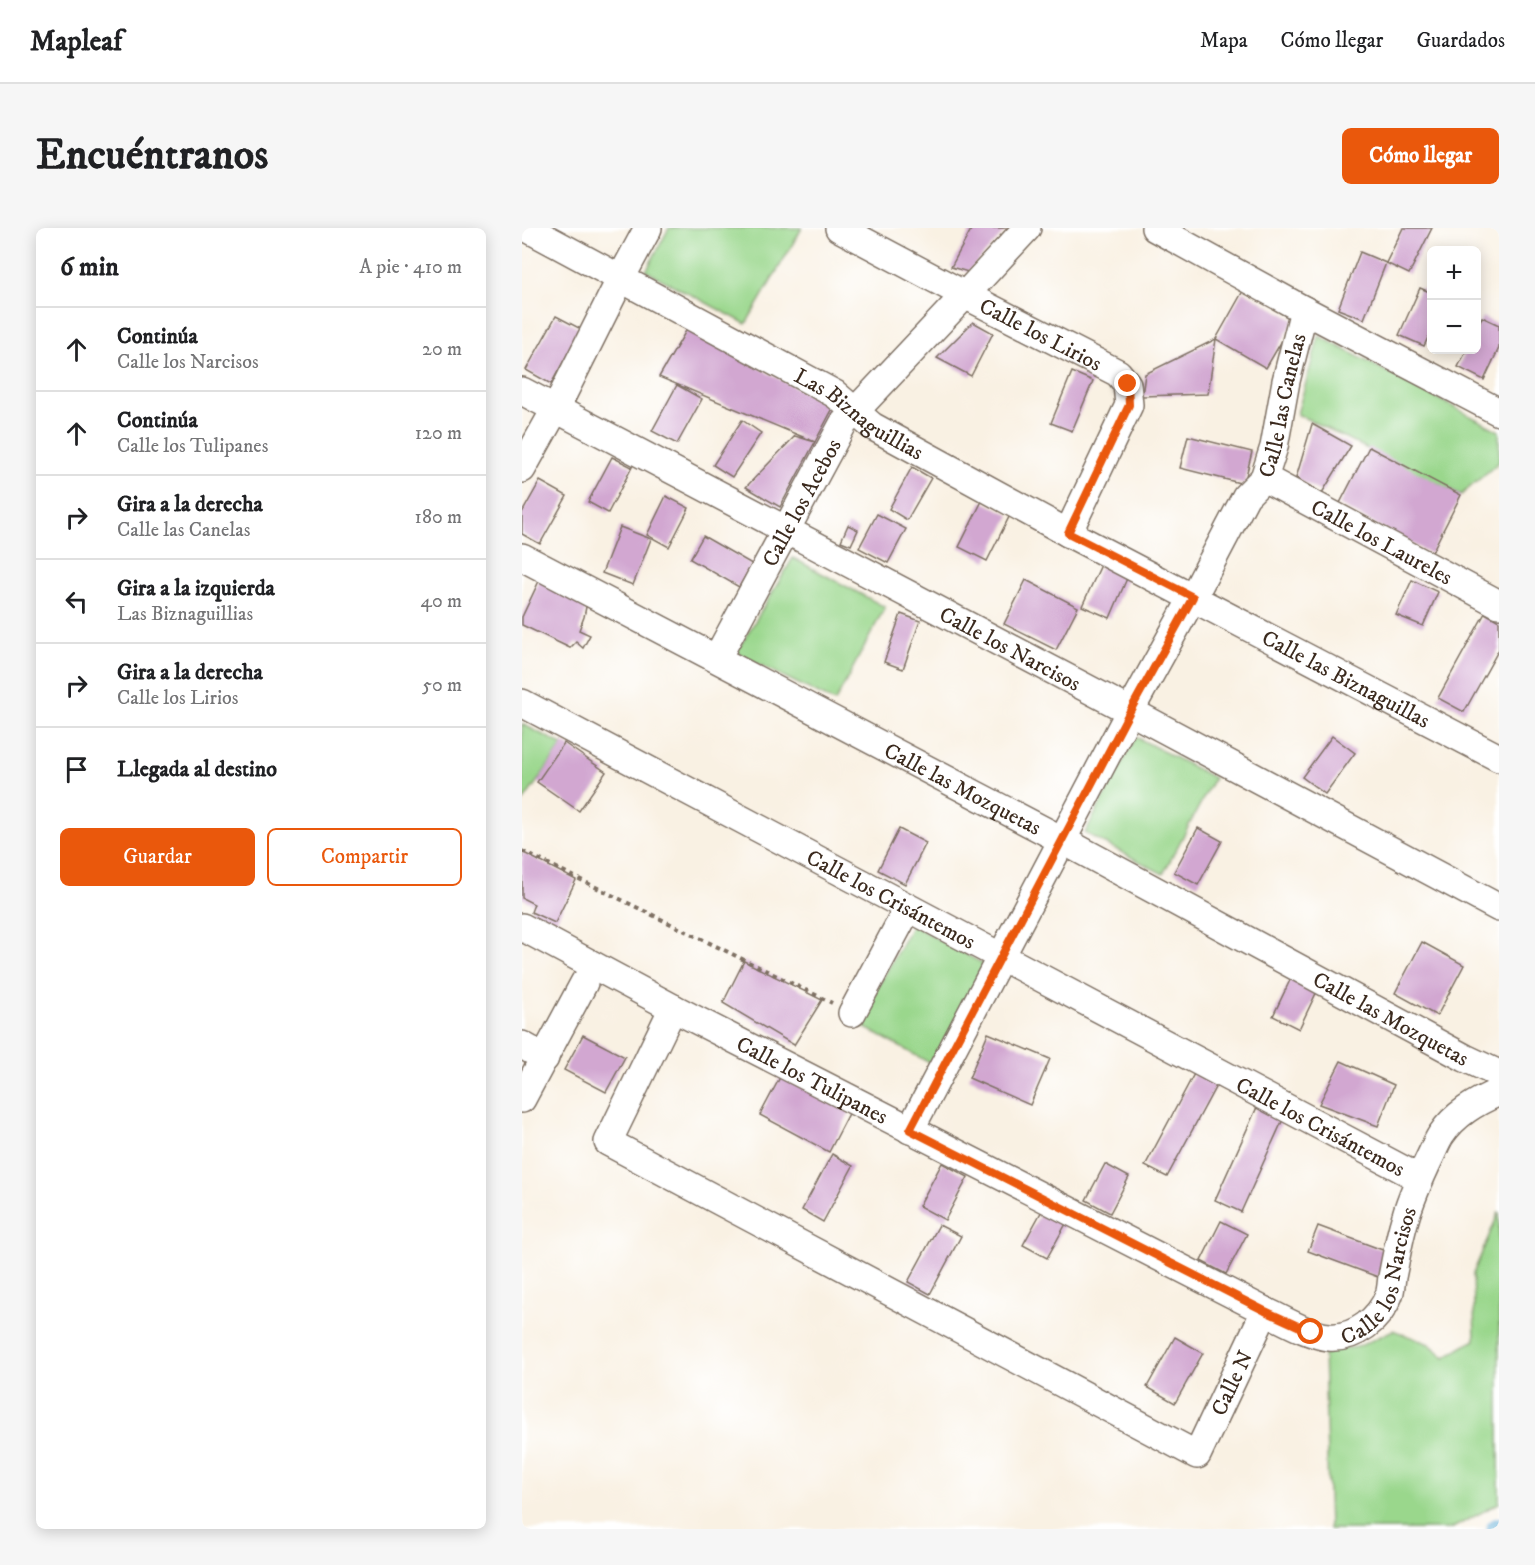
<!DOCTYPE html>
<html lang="es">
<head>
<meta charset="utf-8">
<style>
  :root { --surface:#fff; --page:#f6f6f6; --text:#202124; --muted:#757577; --line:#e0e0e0; --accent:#ea580c }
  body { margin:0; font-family:"IM FELL DW Pica",serif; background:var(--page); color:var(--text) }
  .controls { position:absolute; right:18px; top:18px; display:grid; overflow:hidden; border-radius:9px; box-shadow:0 3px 15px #0003 }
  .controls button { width:54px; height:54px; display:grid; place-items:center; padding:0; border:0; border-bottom:2px solid var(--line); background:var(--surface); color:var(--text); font:30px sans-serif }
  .stop { position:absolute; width:18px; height:18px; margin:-14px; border:4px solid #ea580c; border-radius:50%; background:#fff }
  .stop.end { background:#ea580c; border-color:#fff; box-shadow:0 2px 6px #0008 }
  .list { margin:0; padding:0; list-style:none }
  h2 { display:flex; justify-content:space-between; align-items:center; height:78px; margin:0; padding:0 24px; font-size:26px }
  h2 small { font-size:20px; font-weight:400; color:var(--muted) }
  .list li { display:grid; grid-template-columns:39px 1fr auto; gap:18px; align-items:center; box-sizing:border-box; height:84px; padding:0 24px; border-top:2px solid var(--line) }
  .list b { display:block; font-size:22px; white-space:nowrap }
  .list p { margin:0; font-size:20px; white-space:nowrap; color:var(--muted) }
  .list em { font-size:20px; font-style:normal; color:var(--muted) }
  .actions { display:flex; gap:12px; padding:18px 24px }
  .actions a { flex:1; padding:14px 0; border:2px solid var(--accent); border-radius:9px; text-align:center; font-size:21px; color:var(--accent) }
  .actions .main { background:var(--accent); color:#fff }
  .icon { flex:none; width:33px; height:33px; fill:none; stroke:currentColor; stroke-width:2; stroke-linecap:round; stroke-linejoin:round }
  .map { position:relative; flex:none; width:977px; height:1301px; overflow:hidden; border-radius:9px }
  header { display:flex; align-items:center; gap:36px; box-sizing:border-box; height:84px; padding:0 30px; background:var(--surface); border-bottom:2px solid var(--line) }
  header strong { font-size:28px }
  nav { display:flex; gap:33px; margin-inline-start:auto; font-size:21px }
  .intro { display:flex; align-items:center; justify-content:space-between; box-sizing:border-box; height:144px; padding:0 36px }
  h1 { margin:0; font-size:42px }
  .button { padding:15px 27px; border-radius:9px; background:var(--accent); color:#fff; font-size:21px; font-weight:700 }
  main { display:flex; gap:36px; padding:0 36px }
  aside { flex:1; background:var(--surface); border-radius:9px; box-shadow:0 3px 15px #0003 }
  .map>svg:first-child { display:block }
  .green { fill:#9ad78c; stroke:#6a8055; stroke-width:1.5 }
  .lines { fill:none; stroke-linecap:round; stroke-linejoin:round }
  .canal { stroke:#59a8d3; stroke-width:22 }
  .building { fill:#d2a7d1 }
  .minor-casing { stroke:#7e7063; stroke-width:30 }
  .path { stroke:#7e7063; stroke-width:4; stroke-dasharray:4.5 4.5; stroke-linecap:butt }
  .minor { stroke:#fff; stroke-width:27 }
  .route { stroke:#ea580c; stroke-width:8 }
  .labels { text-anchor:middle; stroke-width:5; stroke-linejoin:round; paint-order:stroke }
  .street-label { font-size:22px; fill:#3b2a1e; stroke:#fff }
</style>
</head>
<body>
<header>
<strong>Mapleaf</strong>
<nav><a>Mapa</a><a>Cómo llegar</a><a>Guardados</a></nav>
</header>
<div class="intro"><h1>Encuéntranos</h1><a class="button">Cómo llegar</a></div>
<main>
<aside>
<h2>6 min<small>A pie · 410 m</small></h2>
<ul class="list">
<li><svg class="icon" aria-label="ahead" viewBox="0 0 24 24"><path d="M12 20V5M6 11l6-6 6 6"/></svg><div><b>Continúa</b><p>Calle los Narcisos</p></div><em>20 m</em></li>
<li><svg class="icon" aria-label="ahead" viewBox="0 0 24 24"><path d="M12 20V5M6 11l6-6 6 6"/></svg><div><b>Continúa</b><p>Calle los Tulipanes</p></div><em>120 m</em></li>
<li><svg class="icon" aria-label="right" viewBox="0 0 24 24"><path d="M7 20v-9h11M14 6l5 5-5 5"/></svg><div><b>Gira a la derecha</b><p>Calle las Canelas</p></div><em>180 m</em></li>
<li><svg class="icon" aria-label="left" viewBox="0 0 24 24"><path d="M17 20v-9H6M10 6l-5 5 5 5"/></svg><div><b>Gira a la izquierda</b><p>Las Biznaguillias</p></div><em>40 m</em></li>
<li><svg class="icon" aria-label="right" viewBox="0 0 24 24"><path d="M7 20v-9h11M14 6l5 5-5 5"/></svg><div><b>Gira a la derecha</b><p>Calle los Lirios</p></div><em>50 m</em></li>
<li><svg class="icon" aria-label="arrive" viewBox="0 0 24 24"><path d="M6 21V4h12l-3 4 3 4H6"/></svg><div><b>Llegada al destino</b></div></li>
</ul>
<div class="actions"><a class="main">Guardar</a><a>Compartir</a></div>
</aside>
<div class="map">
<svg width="977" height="1301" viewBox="0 0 977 1301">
  <rect width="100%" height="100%" fill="#fff"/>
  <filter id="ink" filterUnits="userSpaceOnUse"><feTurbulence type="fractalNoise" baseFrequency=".0167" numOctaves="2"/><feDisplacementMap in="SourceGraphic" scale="12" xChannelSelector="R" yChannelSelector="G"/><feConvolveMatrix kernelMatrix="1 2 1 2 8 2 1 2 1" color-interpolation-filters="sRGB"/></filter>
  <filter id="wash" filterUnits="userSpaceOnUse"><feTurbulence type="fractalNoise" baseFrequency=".008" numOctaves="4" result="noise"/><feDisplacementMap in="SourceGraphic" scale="24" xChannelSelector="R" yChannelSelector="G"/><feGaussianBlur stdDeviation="1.35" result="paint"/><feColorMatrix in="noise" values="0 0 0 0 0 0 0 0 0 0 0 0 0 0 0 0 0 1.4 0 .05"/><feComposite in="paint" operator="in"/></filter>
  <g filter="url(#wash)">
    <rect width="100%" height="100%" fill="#f9f1e3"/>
    <g class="green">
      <path d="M 147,0 L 280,0 L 224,96 L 124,43 Z"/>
      <path d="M 797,108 L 977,203 L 977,234 L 939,267 L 775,186 Z"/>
      <path d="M 271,330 L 363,379 L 313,474 L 214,425 Z"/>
      <path d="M 0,496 L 41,517 L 0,575 Z"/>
      <path d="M 614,509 L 692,550 L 641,646 L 563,605 Z"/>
      <path d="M 390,697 L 469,740 L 415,839 L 336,796 Z"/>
      <path d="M 977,984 L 977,1275 L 929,1301 L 807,1301 L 802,1123 L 836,1119 L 871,1102 L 907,1116 L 923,1129 L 953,1112 L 951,1046 Z"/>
    </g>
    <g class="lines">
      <path class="canal" d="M 975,1301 L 977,1300"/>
    </g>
    <g id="blocks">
      <g class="building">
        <path d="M 450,0 L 486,0 L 446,44 L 429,39 Z"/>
        <path d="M 881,0 L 910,0 L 887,46 L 864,35 Z"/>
        <path d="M 838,24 L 864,35 L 842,91 L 816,81 Z"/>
        <path d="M 898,60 L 910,65 L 910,101 L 902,118 L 877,107 Z"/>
        <path d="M 721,63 L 772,92 L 744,140 L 694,111 Z"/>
        <path d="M 34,88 L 59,101 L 29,156 L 4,142 Z"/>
        <path d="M 960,89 L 977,97 L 977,120 L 962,152 L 936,139 L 945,122 L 954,122 L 954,101 Z"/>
        <path d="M 451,94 L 471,105 L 449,148 L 415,130 Z"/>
        <path d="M 165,101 L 311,180 L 293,214 L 258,279 L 224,259 L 273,208 L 293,214 L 137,149 Z"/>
        <path d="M 694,111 L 686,166 L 620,168 L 623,146 Z"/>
        <path d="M 550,144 L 571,153 L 550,203 L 529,195 Z"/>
        <path d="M 155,157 L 180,171 L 155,216 L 130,203 Z"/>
        <path d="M 220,192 L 239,205 L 210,249 L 191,237 Z"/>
        <path d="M 790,196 L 829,218 L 800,265 L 774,250 Z"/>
        <path d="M 666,208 L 730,224 L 722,256 L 658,240 Z"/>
        <path d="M 847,219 L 939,267 L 909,326 L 817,277 Z"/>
        <path d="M 90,229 L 110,239 L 86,285 L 66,274 Z"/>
        <path d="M 390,239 L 409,250 L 385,292 L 367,281 Z"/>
        <path d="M 18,253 L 45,268 L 18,316 L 0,306 L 0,285 Z"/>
        <path d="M 144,268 L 167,280 L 147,319 L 125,307 Z"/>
        <path d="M 460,273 L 488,287 L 465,333 L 437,319 Z"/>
        <path d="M 355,286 L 384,301 L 366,335 L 337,320 Z"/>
        <path d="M 326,297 L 336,302 L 329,317 L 319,313 Z"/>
        <path d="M 98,299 L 129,311 L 111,357 L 80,345 Z"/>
        <path d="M 181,308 L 230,336 L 217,359 L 168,331 Z"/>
        <path d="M 579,337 L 606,348 L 588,390 L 560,378 Z"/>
        <path d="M 18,351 L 65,374 L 62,389 L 57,402 L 68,407 L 61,420 L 54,414 L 48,420 L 0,397 L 0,389 Z"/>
        <path d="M 504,352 L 556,379 L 534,422 L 482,396 Z"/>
        <path d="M 890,352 L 916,364 L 901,398 L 874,387 Z"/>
        <path d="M 963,385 L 977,393 L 977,421 L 942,484 L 916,470 Z"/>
        <path d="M 379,386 L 398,393 L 381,441 L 362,434 Z"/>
        <path d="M 810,508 L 833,525 L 803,566 L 780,549 Z"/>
        <path d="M 42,515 L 84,544 L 57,583 L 15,554 Z"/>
        <path d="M 676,600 L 700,613 L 676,657 L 652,644 Z"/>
        <path d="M 377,601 L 404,615 L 383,656 L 356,642 Z"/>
        <path d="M 0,624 L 54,652 L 33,695 L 9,684 L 12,676 L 0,670 Z"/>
        <path d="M 900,714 L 942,737 L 915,788 L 873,765 Z"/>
        <path d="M 222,733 L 300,772 L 272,817 L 201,775 Z"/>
        <path d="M 770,748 L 796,761 L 777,801 L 751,788 Z"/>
        <path d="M 466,805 L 528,831 L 508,877 L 447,850 Z"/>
        <path d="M 61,807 L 103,829 L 84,864 L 42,842 Z"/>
        <path d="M 819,833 L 872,857 L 856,898 L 797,876 Z"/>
        <path d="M 263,840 L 333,874 L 307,924 L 238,887 Z"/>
        <path d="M 673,844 L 695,856 L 645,949 L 623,938 Z"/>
        <path d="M 736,877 L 762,889 L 719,984 L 693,972 Z"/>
        <path d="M 310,926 L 331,938 L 301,994 L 280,982 Z"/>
        <path d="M 420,935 L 446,949 L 423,992 L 397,978 Z"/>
        <path d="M 583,936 L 607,949 L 588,985 L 564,972 Z"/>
        <path d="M 522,979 L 546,992 L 525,1030 L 501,1017 Z"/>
        <path d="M 699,993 L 725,1006 L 704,1046 L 679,1033 Z"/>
        <path d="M 417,997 L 439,1008 L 408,1066 L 386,1054 Z"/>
        <path d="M 796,998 L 866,1024 L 856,1049 L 786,1023 Z"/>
        <path d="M 653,1109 L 681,1125 L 653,1175 L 625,1159 Z"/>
      </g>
    </g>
  </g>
  <g filter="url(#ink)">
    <use href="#blocks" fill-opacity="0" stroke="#7e7063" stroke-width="1.5"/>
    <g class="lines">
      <defs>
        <g id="minor">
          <path id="s1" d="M 5,0 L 313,166 L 350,198 L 546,305 L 977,530"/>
          <path id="s2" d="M 317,0 L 443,67 L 596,145 L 605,156 L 607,177 L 546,305"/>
          <path d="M 633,0 L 782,82 L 977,184"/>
          <path id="s3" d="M 0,163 L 608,483 L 977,680"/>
          <path d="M 0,241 L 34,180 L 99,50 L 126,0"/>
          <path id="s4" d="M 742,250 L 977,376"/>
          <path id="s5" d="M 0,329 L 540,612 L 943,830 L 977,846"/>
          <path id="s6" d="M 195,430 L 321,196 L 443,67 L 505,0"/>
          <path id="s7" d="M 0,475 L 897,950"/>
          <path id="s8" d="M 0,699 L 151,780 L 743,1083 C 762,1092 787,1107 807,1109 C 833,1111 858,1091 867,1067 C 869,1062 869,1055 870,1049 C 874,1030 877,1010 883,991 C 889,969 899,948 909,927 C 912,921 915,913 919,907 C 933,886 954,874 977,864"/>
          <path id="s9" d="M 151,780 L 86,914 L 675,1227 L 743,1083"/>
          <path d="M 330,785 L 386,680"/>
          <path d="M 0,817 L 23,830"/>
          <path d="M 0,871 L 62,755"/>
          <path id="s10" d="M 388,902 L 608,483 L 671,369 L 724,268 L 742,250 L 752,219 L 764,153 L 782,82"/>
        </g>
      </defs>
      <use href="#minor" class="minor-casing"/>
      <path class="path" d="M 0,623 L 310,775"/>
      <use href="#minor" class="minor"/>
    </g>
  </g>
  <g class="lines" filter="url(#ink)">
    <path class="route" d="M 606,156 L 607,177 L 546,305 L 671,369 L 608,483 L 388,902 L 743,1083 L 789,1104"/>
  </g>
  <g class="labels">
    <g class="street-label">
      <text dy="8" stroke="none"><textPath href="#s2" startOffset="228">Calle los Lirios</textPath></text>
      <text dy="8" stroke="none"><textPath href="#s10" startOffset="818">Calle las Canelas</textPath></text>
      <text dy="8" stroke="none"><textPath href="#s1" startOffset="381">Las Biznaguillias</textPath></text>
      <text dy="8" stroke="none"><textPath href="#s6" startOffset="177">Calle los Acebos</textPath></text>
      <text dy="8" stroke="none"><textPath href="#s4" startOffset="134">Calle los Laureles</textPath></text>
      <text dy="8" stroke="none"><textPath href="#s3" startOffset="552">Calle los Narcisos</textPath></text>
      <text dy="8" stroke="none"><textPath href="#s1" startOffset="936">Calle las Biznaguillas</textPath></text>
      <text dy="8" stroke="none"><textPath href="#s5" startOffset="498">Calle las Mozquetas</textPath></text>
      <text dy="8" stroke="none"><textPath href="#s7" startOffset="418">Calle los Crisántemos</textPath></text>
      <text dy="8" stroke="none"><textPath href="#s5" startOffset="984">Calle las Mozquetas</textPath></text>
      <text dy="8" stroke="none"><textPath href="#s8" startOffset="328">Calle los Tulipanes</textPath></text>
      <text dy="8" stroke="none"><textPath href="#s7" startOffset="904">Calle los Crisántemos</textPath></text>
      <text dy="8" stroke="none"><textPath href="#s8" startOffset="996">Calle los Narcisos</textPath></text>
      <text dy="8" stroke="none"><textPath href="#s9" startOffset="896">Calle N</textPath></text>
    </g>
  </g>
</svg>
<div class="controls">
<button>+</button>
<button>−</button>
</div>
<div class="stop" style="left:789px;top:1104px"></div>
<div class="stop end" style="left:606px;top:156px"></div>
</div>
</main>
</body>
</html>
